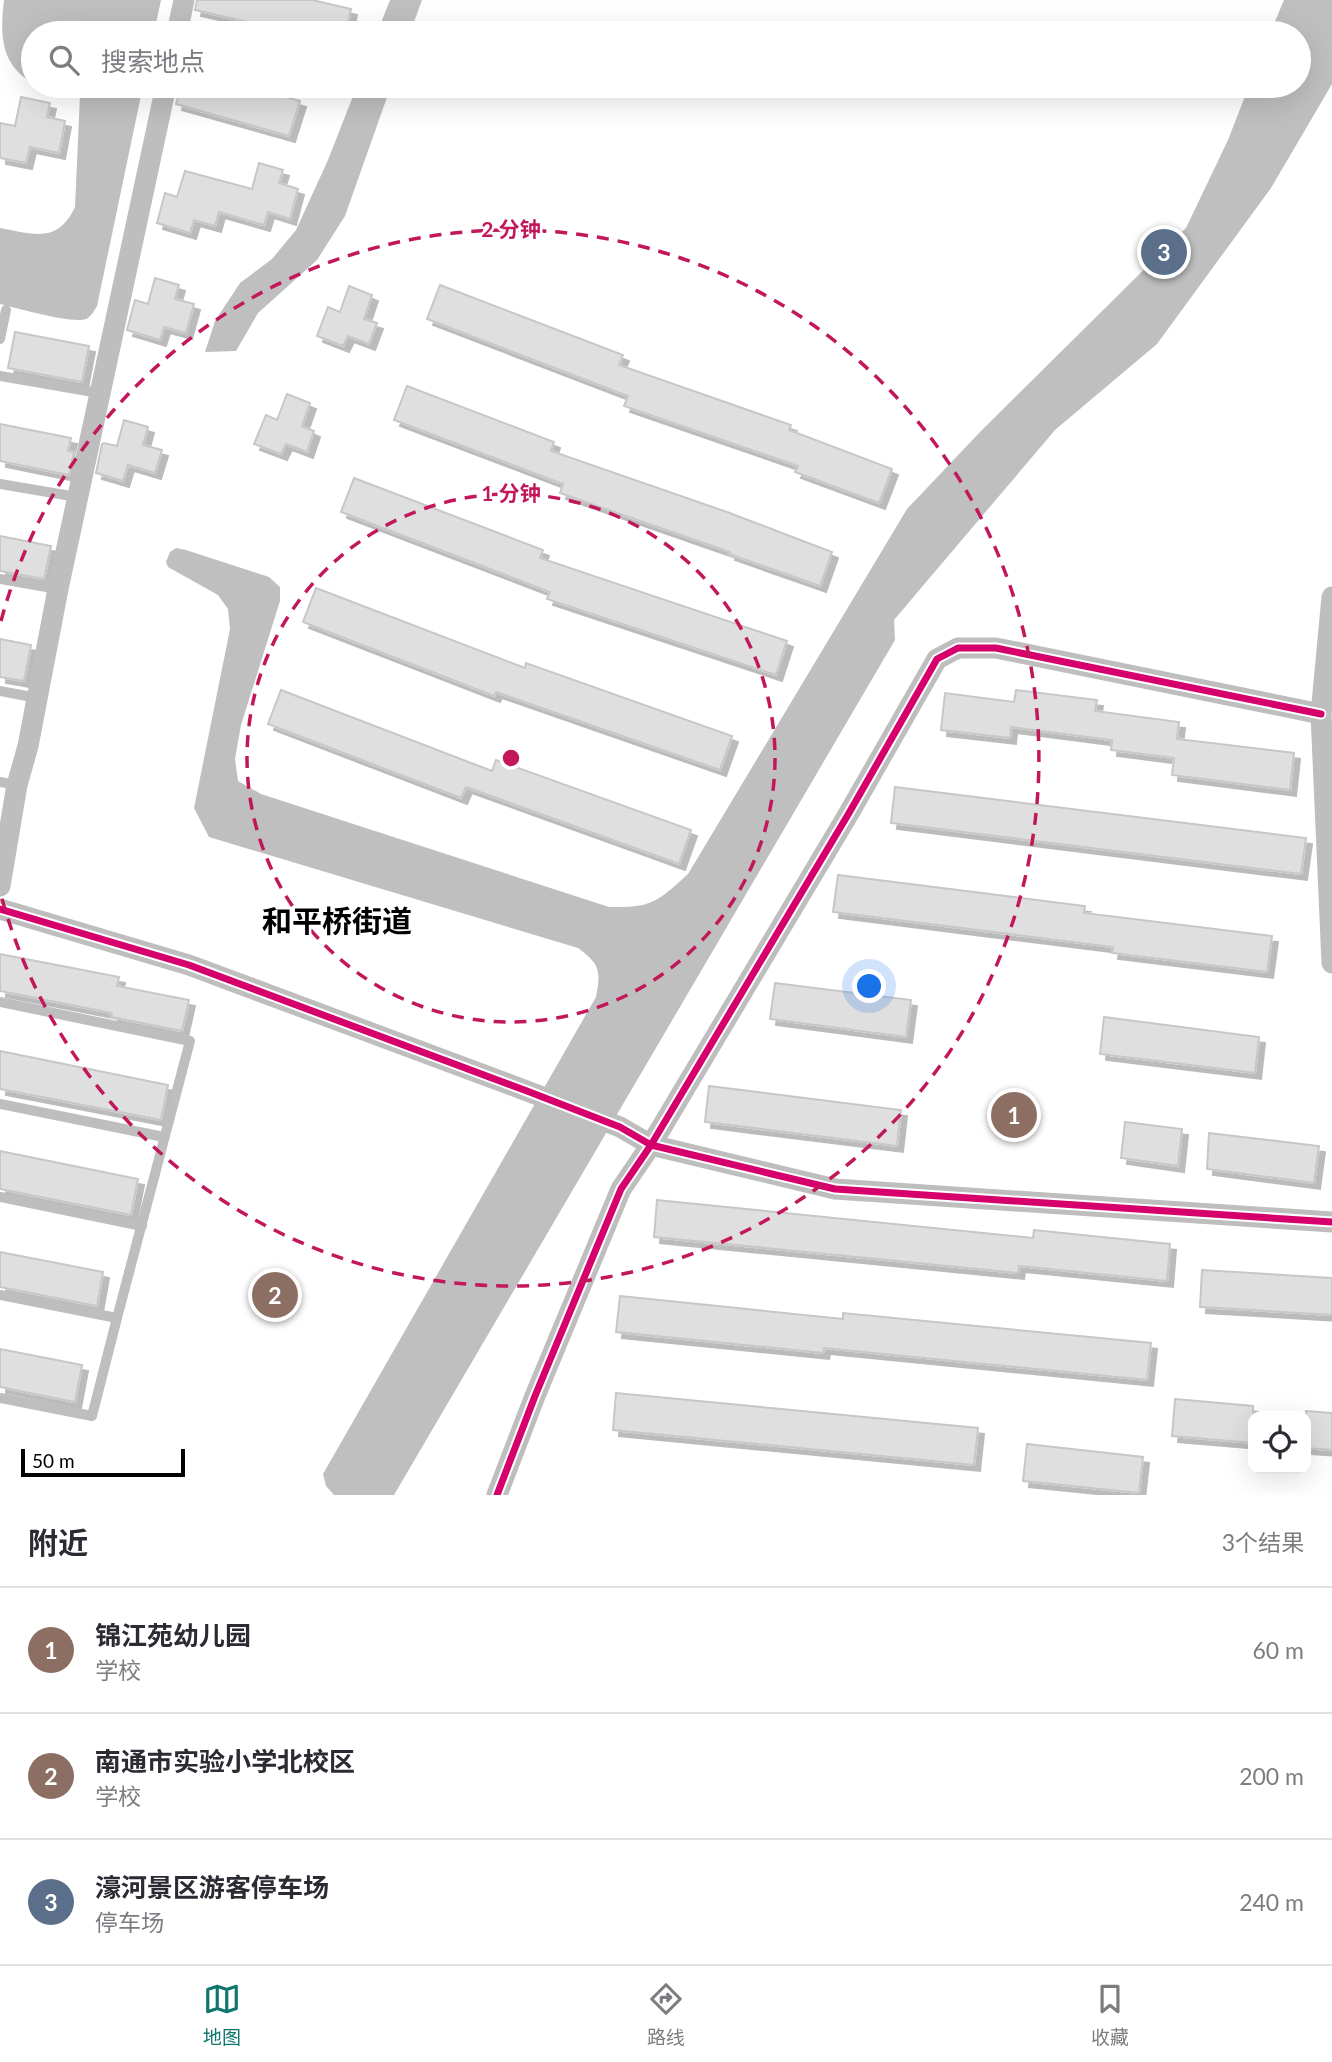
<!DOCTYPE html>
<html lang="zh">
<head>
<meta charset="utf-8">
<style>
  :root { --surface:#fff; --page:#f7f7f7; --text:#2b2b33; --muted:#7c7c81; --line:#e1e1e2; --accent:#0f766e }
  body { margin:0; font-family:Lato,"Noto Sans SC",sans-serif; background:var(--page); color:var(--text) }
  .controls { position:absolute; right:21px; bottom:21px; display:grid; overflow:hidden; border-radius:14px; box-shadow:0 7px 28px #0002 }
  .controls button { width:63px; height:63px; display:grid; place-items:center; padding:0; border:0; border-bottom:2px solid var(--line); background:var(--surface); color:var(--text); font:35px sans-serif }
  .scale { position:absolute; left:21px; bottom:18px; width:164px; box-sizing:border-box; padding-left:7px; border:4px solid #000; border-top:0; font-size:19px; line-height:24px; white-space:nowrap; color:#000; -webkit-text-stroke:5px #fff; paint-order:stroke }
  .you { position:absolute; left:870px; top:987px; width:24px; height:24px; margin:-18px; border:5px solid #fff; border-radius:50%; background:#1a73e8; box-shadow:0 0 0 10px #1a73e833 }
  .badge { display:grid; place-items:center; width:46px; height:46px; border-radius:50%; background:var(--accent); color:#fff; font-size:23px; font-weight:700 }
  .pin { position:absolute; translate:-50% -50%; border:4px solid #fff; box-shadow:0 2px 7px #0006 }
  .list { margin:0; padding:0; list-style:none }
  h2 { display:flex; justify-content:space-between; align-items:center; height:91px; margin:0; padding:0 28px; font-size:30px }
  h2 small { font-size:23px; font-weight:400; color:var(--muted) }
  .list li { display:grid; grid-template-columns:46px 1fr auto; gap:21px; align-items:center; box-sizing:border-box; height:126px; padding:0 28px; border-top:2px solid var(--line) }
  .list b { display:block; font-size:26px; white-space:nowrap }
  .list p { margin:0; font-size:23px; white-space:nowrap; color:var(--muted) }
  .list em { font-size:23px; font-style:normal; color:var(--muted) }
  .icon { flex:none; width:38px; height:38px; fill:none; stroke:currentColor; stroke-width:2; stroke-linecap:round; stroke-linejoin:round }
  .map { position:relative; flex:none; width:1332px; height:1495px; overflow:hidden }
  .search { position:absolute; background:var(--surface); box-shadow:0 7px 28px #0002; left:21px; right:21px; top:21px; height:77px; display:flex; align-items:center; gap:18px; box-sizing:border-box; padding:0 24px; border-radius:38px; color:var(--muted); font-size:26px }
  .sheet { height:469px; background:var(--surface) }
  nav { display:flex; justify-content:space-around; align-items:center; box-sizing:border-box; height:98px; border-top:2px solid var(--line); background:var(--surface); font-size:19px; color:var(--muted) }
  nav a { display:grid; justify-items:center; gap:4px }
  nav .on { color:var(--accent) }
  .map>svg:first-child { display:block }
  .water { fill:#bfbfbf }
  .building { fill:#dfdfdf; stroke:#c7c7c7; stroke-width:2; filter:url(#shadow) }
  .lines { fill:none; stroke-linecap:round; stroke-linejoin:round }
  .lane { stroke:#bebebe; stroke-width:10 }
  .street { stroke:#bebebe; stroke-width:21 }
  .cycleway-casing { stroke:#fff; stroke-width:11 }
  .cycleway { stroke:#d6006c; stroke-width:7 }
  .ring { fill:none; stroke:#c2185b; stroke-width:3.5; stroke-dasharray:12 9 }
  .labels { text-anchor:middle; stroke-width:5; stroke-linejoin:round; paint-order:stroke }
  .district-label { font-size:30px; font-weight:bold; fill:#000; stroke:#fff }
  .centre { fill:#c2185b; stroke:#fff; stroke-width:3.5 }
  .ring-label { font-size:21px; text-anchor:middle; font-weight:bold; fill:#c2185b; stroke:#fff; stroke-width:5; stroke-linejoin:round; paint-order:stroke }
</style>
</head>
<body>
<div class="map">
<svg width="1332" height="1495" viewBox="0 0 1332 1495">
  <defs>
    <filter id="shadow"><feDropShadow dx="6" dy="6" stdDeviation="0" flood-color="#0004"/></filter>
  </defs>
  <rect width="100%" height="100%" fill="#fff"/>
  <g class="water">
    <path d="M 4,0 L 161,0 L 154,33 L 33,33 L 33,83 C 0,65 0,34 4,0 Z"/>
    <path d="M 390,0 L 422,0 L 410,33 L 377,33 Z"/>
    <path d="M 1284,0 L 1332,0 L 1332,84 L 1271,188 L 1157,344 L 1055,430 L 894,620 L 895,640 L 394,1495 L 334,1495 L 326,1486 L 323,1474 L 596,997 C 601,971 600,964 578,948 L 209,837 L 194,808 L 230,629 L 228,609 L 218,595 L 168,567 L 166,562 L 170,552 L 176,548 L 186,550 L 269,577 L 280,587 L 280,601 L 241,725 L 235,759 L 238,781 L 261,794 L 609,907 C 652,908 657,902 688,874 L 907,509 L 981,431 L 1186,228 L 1228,140 L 1249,86 L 1299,86 L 1299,33 L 1270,33 Z"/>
    <path d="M 46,86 L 143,86 L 97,306 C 94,311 91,317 86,319 C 71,324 17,308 0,304 L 0,228 C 33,234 58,244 75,207 L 80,95 Z"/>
    <path d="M 357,86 L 391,86 L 345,216 L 317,260 L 258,313 L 236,351 L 205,352 L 215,321 L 240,283 L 272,259 L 296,230 L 328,160 Z"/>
  </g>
  <g class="building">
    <path d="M 197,0 L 312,0 L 351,9 L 346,33 L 295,33 L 195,10 Z"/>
    <path d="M 181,86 L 245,86 L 300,101 L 289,136 L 176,104 Z"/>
    <path d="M 21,97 L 50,103 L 47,117 L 65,121 L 59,153 L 30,147 L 26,163 L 0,158 L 0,123 L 15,126 Z"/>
    <path d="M 259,163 L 283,170 L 279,183 L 298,189 L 290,219 L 268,212 L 264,225 L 219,212 L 215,226 L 194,220 L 190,233 L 157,223 L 165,193 L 177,197 L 185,171 L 252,189 Z"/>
    <path d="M 155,278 L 179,285 L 175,299 L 194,304 L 186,333 L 164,327 L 160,340 L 127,330 L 135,300 L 148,304 Z"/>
    <path d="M 440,285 L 623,355 L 619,365 L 791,425 L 789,430 L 892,469 L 879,503 L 795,472 L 798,466 L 624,406 L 628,396 L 427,319 Z"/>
    <path d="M 349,286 L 372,295 L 364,319 L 377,323 L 369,344 L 348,336 L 343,346 L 317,336 L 328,307 L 340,312 Z"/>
    <path d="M 15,332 L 89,346 L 82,382 L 8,368 Z"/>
    <path d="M 407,386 L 554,442 L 551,451 L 727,512 L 832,552 L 820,586 L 729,554 L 730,552 L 560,493 L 563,484 L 394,420 Z"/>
    <path d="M 287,394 L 310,403 L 302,426 L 314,431 L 307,452 L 286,444 L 281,454 L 254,444 L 266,415 L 277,420 Z"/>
    <path d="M 124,420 L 148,427 L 143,445 L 162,450 L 155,473 L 128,465 L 123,481 L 96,473 L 102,444 L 104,443 L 117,446 Z"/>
    <path d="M 0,424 L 71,438 L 68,451 L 74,452 L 69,475 L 0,461 Z"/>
    <path d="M 354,478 L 543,550 L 540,558 L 787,641 L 776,675 L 547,599 L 550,592 L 341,512 Z"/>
    <path d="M 0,536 L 51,546 L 44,579 L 0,571 Z"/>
    <path d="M 316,588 L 525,668 L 526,663 L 732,736 L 720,770 L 496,692 L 494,696 L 303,622 Z"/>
    <path d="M 0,639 L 31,645 L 24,681 L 0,677 Z"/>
    <path d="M 281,690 L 492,771 L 496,760 L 691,830 L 679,864 L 466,787 L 461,798 L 268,724 Z"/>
    <path d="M 1016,690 L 1097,700 L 1095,711 L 1179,722 L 1177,739 L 1294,753 L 1290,790 L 1172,775 L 1174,758 L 1111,750 L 1112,740 L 1011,727 L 1010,738 L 941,730 L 945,693 L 1014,702 Z"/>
    <path d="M 895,787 L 1306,838 L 1301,874 L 891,823 Z"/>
    <path d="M 838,875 L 1085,906 L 1084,913 L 1272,936 L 1267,972 L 1112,953 L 1113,947 L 833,912 Z"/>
    <path d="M 0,954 L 119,977 L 117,986 L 189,1000 L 182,1031 L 111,1017 L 112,1013 L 0,991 Z"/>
    <path d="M 775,983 L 911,1000 L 906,1037 L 770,1019 Z"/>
    <path d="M 1104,1017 L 1259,1037 L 1255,1073 L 1100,1054 Z"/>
    <path d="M 0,1051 L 168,1085 L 161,1120 L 0,1089 Z"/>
    <path d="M 709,1086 L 901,1110 L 897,1146 L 705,1122 Z"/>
    <path d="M 1125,1122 L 1182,1129 L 1178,1166 L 1121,1158 Z"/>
    <path d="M 1209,1133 L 1319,1146 L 1314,1183 L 1207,1169 Z"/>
    <path d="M 0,1151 L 138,1179 L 131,1215 L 0,1189 Z"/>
    <path d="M 657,1200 L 1033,1238 L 1034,1230 L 1170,1244 L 1167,1281 L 1019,1266 L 1018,1273 L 654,1237 Z"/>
    <path d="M 0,1252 L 103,1272 L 97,1306 L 0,1287 Z"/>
    <path d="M 1202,1270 L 1332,1278 L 1332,1315 L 1200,1307 Z"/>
    <path d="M 620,1296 L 843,1319 L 843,1313 L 1151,1343 L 1147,1380 L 824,1348 L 823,1353 L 616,1332 Z"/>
    <path d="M 0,1349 L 82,1365 L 75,1402 L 0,1387 Z"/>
    <path d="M 616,1393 L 978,1428 L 974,1465 L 613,1430 Z"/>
    <path d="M 1175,1399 L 1253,1406 L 1253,1443 L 1172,1436 Z"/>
    <path d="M 1306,1411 L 1332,1413 L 1332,1450 L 1306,1448 Z"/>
    <path d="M 1027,1444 L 1143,1457 L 1139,1493 L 1023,1481 Z"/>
  </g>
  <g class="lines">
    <g class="lane">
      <path d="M 0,339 L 6,310"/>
      <path d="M 0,376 L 99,393"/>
      <path d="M 0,484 L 77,497"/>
      <path d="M 0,579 L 58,589"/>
      <path d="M 0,691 L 37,698"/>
      <path d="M 0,782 L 17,785"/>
      <path d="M 0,1002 L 190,1041 L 117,1318 L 0,1295"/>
      <path d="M 0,1104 L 164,1137"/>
      <path d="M 0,1197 L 142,1226"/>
      <path d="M 0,1398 L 92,1416 L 117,1318"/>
    </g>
    <g class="street">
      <path d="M 177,33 L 184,0"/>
      <path d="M 1332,597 L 1321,714 L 1332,963"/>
      <path d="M 0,886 L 17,785 L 28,746 L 58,589 L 166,86"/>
      <path d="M 0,909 L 189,965 L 527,1091 L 620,1127 L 651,1145 L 835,1189 L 1332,1222"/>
      <path d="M 497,1495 L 535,1396 L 621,1189 L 651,1145 L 849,813 L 937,659 L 958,648 L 996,648 L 1321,714"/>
    </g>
    <defs>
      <g id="cycleway">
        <path d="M 0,909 L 189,965 L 527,1091 L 620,1127 L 651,1145 L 835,1189 L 1332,1222"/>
        <path d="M 497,1495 L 535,1396 L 621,1189 L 651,1145 L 849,813 L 937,659 L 958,648 L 996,648 L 1321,714"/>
      </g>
    </defs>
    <use href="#cycleway" class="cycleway-casing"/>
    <use href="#cycleway" class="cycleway"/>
  </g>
  <g class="ring">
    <circle cx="511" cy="758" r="264"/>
    <path d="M1 621A528 528 0 1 1 1 895"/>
  </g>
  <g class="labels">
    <g class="district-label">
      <text x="337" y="932">和平桥街道</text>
    </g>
  </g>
  <circle cx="511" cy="758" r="10" class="centre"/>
  <g class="ring-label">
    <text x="511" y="237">2 分钟</text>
    <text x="511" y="501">1 分钟</text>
  </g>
</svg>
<div class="controls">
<button><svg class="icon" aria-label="locate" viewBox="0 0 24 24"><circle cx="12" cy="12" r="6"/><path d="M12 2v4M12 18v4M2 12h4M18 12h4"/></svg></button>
</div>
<div class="scale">50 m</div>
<div class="you"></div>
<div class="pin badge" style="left:1014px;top:1115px;background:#8d6e63">1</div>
<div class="pin badge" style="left:275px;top:1295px;background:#8d6e63">2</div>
<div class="pin badge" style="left:1164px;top:252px;background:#5c6f8a">3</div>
<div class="search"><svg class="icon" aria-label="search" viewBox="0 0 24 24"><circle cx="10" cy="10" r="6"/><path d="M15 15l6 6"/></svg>搜索地点</div>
</div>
<section class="sheet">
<h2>附近<small>3个结果</small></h2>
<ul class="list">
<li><span class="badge" style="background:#8d6e63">1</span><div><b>锦江苑幼儿园</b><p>学校</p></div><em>60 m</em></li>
<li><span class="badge" style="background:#8d6e63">2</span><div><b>南通市实验小学北校区</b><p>学校</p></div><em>200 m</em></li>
<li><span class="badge" style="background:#5c6f8a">3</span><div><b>濠河景区游客停车场</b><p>停车场</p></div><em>240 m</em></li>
</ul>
</section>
<nav>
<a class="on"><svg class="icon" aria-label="map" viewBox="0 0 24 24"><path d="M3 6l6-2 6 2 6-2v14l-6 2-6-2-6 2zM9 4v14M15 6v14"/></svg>地图</a>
<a><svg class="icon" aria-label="directions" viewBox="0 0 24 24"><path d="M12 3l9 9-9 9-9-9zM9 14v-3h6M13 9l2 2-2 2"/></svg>路线</a>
<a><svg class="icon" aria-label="saved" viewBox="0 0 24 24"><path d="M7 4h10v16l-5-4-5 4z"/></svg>收藏</a>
</nav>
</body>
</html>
